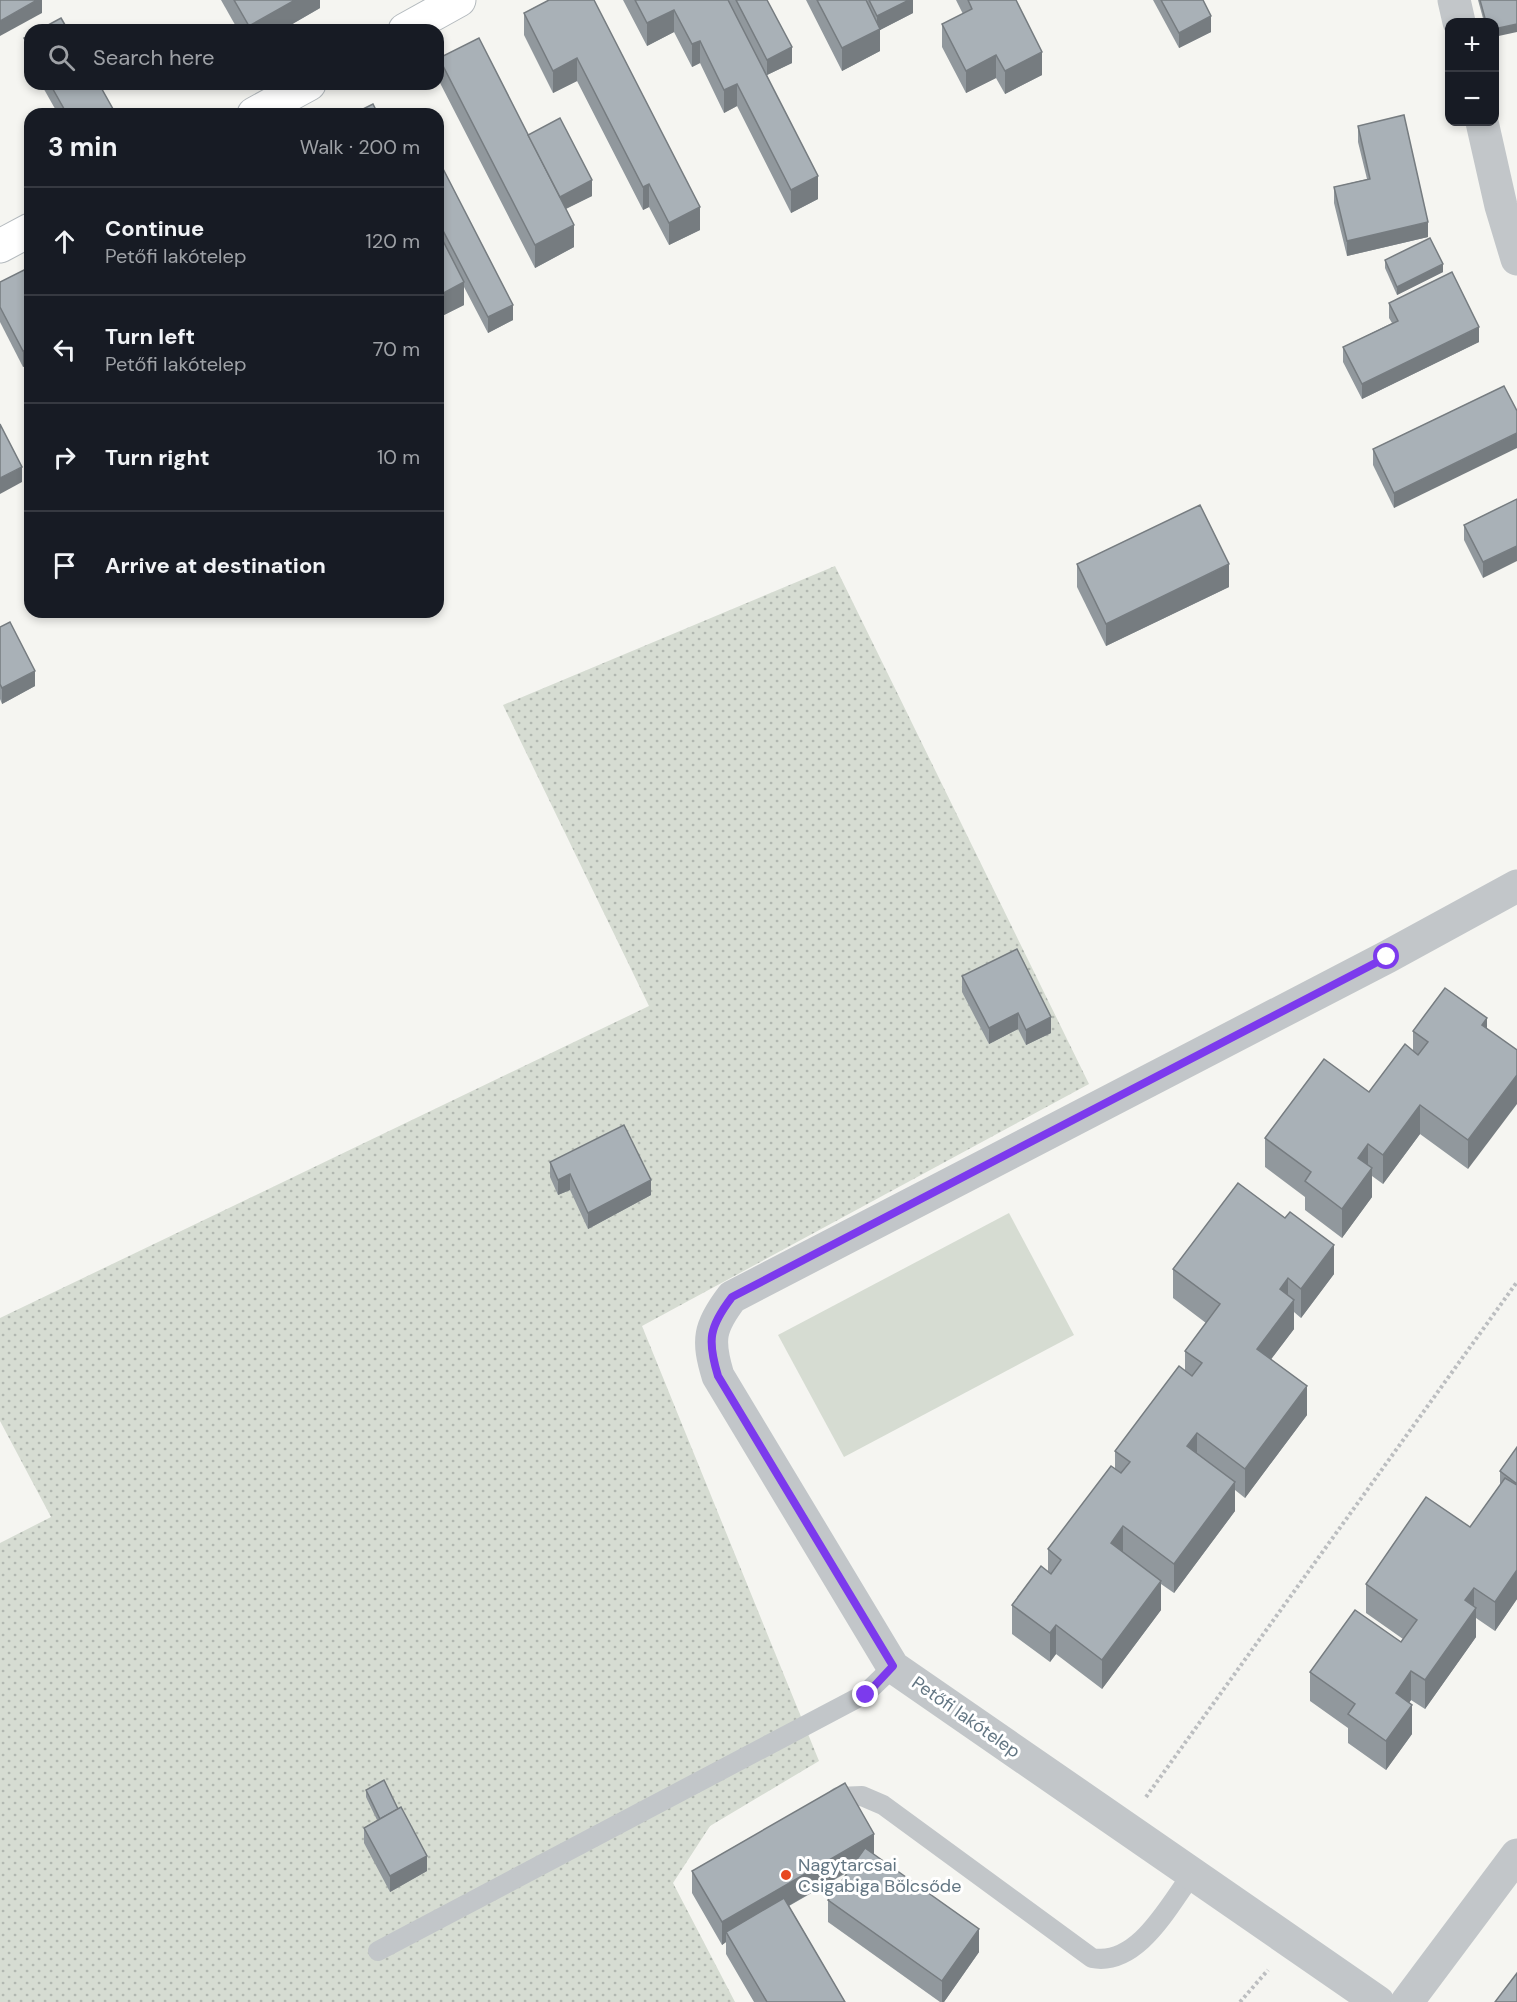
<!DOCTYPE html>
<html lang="en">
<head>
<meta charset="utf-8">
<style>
  :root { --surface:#171b24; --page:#20242c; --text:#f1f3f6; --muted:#9ea1a6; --line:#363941 }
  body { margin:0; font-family:"DM Sans",sans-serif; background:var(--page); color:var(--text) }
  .controls { position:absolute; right:18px; top:18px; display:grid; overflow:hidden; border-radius:12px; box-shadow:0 3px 9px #0003 }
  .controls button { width:54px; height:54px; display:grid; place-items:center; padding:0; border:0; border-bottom:2px solid var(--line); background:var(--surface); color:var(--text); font:30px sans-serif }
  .stop { position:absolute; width:18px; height:18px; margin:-14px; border:4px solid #7c3aed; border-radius:50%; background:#fff }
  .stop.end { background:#7c3aed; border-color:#fff; box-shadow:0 2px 6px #0008 }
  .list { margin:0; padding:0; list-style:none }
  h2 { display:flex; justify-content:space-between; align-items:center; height:78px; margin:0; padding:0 24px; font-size:26px }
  h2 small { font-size:20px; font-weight:400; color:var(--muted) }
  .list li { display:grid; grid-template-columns:39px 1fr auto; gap:18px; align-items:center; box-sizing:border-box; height:108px; padding:0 24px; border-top:2px solid var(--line) }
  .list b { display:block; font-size:22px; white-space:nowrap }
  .list p { margin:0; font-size:20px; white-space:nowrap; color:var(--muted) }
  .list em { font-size:20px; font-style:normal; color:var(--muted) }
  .icon { flex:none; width:33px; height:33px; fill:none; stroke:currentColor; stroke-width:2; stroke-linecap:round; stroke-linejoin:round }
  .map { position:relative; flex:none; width:1517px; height:2002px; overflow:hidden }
  .search { position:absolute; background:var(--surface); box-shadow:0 3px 9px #0003; left:24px; top:24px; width:420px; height:66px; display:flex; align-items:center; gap:15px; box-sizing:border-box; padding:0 21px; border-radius:18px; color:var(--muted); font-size:22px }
  .panel { position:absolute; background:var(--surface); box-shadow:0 3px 9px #0003; left:24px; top:108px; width:420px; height:510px; border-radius:18px }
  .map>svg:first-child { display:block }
  .grass { fill:#d6dcd2 }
  .garden { fill:url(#garden-dots) }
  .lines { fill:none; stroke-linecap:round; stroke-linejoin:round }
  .secondary-casing { stroke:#b4babe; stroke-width:35 }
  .path { stroke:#bcbec0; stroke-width:4; stroke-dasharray:3 3; stroke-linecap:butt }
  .lane { stroke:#c2c6c9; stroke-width:20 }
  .street { stroke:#c2c6c9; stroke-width:33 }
  .secondary { stroke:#fff; stroke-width:33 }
  .wall { fill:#91989d }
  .shaded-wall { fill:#767c80 }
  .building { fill:#a9b1b7; stroke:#767c80; stroke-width:1.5 }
  .route { stroke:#7c3aed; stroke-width:8 }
  .poi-dot { fill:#e7481f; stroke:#fff; stroke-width:2 }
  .labels { text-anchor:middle; stroke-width:6; stroke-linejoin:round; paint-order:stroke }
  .street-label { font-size:18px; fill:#637683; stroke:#fff }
  .poi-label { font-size:18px; fill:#637683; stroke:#fff; text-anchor:start }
</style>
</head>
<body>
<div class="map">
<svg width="1517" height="2002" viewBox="0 0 1517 2002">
  <defs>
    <pattern id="garden-dots" width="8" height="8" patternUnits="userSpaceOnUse" patternTransform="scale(1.5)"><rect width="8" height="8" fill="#d6dcd2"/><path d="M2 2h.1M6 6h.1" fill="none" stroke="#b1b7b0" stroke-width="1.8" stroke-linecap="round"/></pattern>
  </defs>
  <rect width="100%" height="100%" fill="#f5f5f1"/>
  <path class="grass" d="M 1009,1213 L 1074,1335 L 844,1457 L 778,1335 Z"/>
  <path class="garden" d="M 835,566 L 1089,1084 L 642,1326 L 819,1761 L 710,1826 L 673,1883 L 735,2002 L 0,2002 L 0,1543 L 51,1517 L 0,1421 L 0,1318 L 649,1006 L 503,705 Z"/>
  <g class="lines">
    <defs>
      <g id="secondary">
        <path d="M 405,30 L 459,0"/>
        <path d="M 254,114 L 309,84"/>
        <path d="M 0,246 L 30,230"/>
      </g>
    </defs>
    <use href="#secondary" class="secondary-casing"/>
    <g class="path">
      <path d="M 1146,1797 L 1517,1282"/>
      <path d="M 1240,2002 L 1268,1970"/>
    </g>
    <g class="lane">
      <path d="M 838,1797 L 862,1796 L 883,1805 L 1092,1958 C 1138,1967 1169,1905 1193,1873"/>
      <path d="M 378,1951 L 865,1694 L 893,1667"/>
    </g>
    <g class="street">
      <path d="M 1454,0 L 1459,22"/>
      <path d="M 1482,122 L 1501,206 L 1517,259"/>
      <path d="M 1378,2002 L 893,1667 L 718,1376 C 707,1340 709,1327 732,1297 L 1387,957 L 1517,886"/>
      <path d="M 1407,2002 L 1517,1855"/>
    </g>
    <use href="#secondary" class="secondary"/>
  </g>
  <g class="wall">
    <path d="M 221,0 L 320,0 L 320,8 L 282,30 L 238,30 Z"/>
    <path d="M 549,0 L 700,230 L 669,245 L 649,207 L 643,210 L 577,81 L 553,93 L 524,35 L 524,13 Z"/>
    <path d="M 623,0 L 767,0 L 792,63 L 767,75 L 818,199 L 791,213 L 737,106 L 724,113 L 700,63 L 692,67 L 674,32 L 647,46 Z"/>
    <path d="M 806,0 L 913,0 L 913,13 L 880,30 L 880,51 L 842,71 Z"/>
    <path d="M 956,0 L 1016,0 L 1042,75 L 1005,94 L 996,78 L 966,93 L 942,47 L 942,24 L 963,14 Z"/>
    <path d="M 1153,0 L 1203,0 L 1211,32 L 1179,48 Z"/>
    <path d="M 1478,0 L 1517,0 L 1494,22 L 1484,22 Z"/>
    <path d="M 30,35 L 30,64 L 24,54 L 24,38 Z"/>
    <path d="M 439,58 L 528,135 L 592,196 L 566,209 L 574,247 L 535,268 L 439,81 Z"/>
    <path d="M 41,84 L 99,84 L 113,114 L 58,114 Z"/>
    <path d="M 1358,126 L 1428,237 L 1347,256 L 1334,203 L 1334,187 L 1367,179 L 1358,142 Z"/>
    <path d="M 438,159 L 513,320 L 488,333 L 464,287 L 464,305 L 438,318 Z"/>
    <path d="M 1385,260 L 1443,272 L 1397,295 L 1385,268 Z"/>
    <path d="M 30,267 L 30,363 L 23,367 L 0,322 L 0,282 Z"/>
    <path d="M 1389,303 L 1479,342 L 1362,399 L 1343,362 L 1343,347 L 1392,323 L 1389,318 Z"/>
    <path d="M 1504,386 L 1394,508 L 1373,465 L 1373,449 Z"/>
    <path d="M 1517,499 L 1483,578 L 1464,540 L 1464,525 Z"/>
    <path d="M 1077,564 L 1229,587 L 1106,646 L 1077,587 Z"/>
    <path d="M 0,627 L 35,686 L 2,704 L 0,699 Z"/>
    <path d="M 962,976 L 1051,1033 L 1026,1045 L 1018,1029 L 989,1044 L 962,992 Z"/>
    <path d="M 1487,1018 L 1468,1169 L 1420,1134 L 1383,1184 L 1372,1176 L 1372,1197 L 1342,1238 L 1305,1210 L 1305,1197 L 1265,1167 L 1265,1138 L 1369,1092 L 1413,1051 L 1413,1031 Z"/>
    <path d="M 550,1162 L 651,1195 L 588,1229 L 570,1190 L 558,1195 L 550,1177 Z"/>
    <path d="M 1173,1269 L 1334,1274 L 1301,1318 L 1294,1312 L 1294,1329 L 1271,1359 L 1307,1415 L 1245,1498 L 1235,1490 L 1235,1511 L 1174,1593 L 1161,1584 L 1161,1610 L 1102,1689 L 1056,1654 L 1050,1662 L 1012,1634 L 1012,1605 L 1048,1572 L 1048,1549 L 1115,1469 L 1115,1451 L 1185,1371 L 1185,1351 L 1206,1323 L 1173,1298 Z"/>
    <path d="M 1517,1447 L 1517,1599 L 1495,1631 L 1476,1618 L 1476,1637 L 1425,1709 L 1411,1700 L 1409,1703 L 1412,1734 L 1386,1770 L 1348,1743 L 1348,1728 L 1310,1701 L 1310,1672 L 1401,1642 L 1403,1639 L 1366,1613 L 1366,1584 L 1470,1527 L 1500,1485 L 1500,1471 Z"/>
    <path d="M 366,1790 L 427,1871 L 390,1892 L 364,1843 L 364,1828 L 377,1820 L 366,1797 Z"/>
    <path d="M 874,1854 L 979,1952 L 944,2002 L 940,2002 L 828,1922 L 828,1900 L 848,1872 L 789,1906 L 845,2002 L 754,2002 L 726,1954 L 726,1942 L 722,1945 L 692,1893 L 692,1871 Z"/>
  </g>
  <g class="shaded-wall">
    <path d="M 37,0 L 42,0 L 42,13 L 0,36 L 0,21 Z"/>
    <path d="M 295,0 L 320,0 L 320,8 L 282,30 L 249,30 L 249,26 Z"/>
    <path d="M 909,0 L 913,0 L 913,13 L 880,30 L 880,51 L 842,71 L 842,48 L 877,30 L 877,16 Z"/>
    <path d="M 674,10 L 674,32 L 647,46 L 647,23 Z"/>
    <path d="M 1211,16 L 1211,32 L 1179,48 L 1179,33 Z"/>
    <path d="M 1517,24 L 1517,32 L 1494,37 L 1494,29 Z"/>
    <path d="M 700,41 L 700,63 L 692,67 L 692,44 Z"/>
    <path d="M 792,47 L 792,63 L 767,75 L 767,60 Z"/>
    <path d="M 1042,52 L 1042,75 L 1005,94 L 1005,71 Z"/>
    <path d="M 996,55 L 996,78 L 966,93 L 966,71 Z"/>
    <path d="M 577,58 L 577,81 L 553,93 L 553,71 Z"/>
    <path d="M 737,84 L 737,106 L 724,113 L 724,90 Z"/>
    <path d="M 113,109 L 113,114 L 104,114 Z"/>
    <path d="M 818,176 L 818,199 L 791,213 L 791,190 Z"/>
    <path d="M 592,180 L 592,196 L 559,212 L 559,197 Z"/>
    <path d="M 649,184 L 649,207 L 643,210 L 643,187 Z"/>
    <path d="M 700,207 L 700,230 L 669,245 L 669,223 Z"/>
    <path d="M 1428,222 L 1428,237 L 1347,256 L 1347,241 Z"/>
    <path d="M 574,225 L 574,247 L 535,268 L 535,245 Z"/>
    <path d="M 1443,264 L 1443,272 L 1397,295 L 1397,287 Z"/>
    <path d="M 464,282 L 464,305 L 438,318 L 438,296 Z"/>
    <path d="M 513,305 L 513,320 L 488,333 L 488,317 Z"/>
    <path d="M 1479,327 L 1479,342 L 1362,399 L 1362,384 Z"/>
    <path d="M 30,348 L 30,363 L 23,367 L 23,351 Z"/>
    <path d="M 1517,433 L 1517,448 L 1394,508 L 1394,493 Z"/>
    <path d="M 22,467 L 22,482 L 0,494 L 0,478 Z"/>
    <path d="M 1517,546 L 1517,561 L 1483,578 L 1483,562 Z"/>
    <path d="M 1229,564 L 1229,587 L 1106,646 L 1106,624 Z"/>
    <path d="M 35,671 L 35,686 L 2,704 L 2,688 Z"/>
    <path d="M 1018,1013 L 1018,1029 L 989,1044 L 989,1028 Z"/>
    <path d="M 1051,1017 L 1051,1033 L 1026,1045 L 1026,1030 Z"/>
    <path d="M 1487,1018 L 1487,1047 L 1482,1025 Z"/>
    <path d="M 1517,1075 L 1517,1104 L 1468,1169 L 1468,1140 Z"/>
    <path d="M 1420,1105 L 1420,1134 L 1383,1184 L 1383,1155 Z"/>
    <path d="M 1368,1144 L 1368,1173 L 1358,1158 Z"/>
    <path d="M 1372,1168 L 1372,1197 L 1342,1238 L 1342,1209 Z"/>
    <path d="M 570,1174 L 570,1190 L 558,1195 L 558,1180 Z"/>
    <path d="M 651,1180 L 651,1195 L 588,1229 L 588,1213 Z"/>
    <path d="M 1334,1245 L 1334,1274 L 1301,1318 L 1301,1289 Z"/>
    <path d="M 1288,1278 L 1288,1307 L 1280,1289 Z"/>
    <path d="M 1294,1300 L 1294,1329 L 1257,1378 L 1257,1349 Z"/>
    <path d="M 1307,1386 L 1307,1415 L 1245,1498 L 1245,1469 Z"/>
    <path d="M 1197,1433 L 1197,1461 L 1187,1446 Z"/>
    <path d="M 1235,1482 L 1235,1511 L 1174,1593 L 1174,1564 Z"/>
    <path d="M 1123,1526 L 1123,1555 L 1111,1543 Z"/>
    <path d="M 1517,1570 L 1517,1599 L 1495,1631 L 1495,1602 Z"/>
    <path d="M 1161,1581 L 1161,1610 L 1102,1689 L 1102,1660 Z"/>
    <path d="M 1474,1588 L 1474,1611 L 1476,1608 L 1476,1637 L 1425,1709 L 1425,1680 L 1465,1600 Z"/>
    <path d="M 1056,1625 L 1056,1654 L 1050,1662 L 1050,1633 Z"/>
    <path d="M 1411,1671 L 1411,1700 L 1396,1722 L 1396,1693 Z"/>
    <path d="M 1412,1705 L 1412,1734 L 1386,1770 L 1386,1741 Z"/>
    <path d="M 874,1834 L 874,1856 L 730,1940 L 726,1932 L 726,1942 L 722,1945 L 722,1922 Z"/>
    <path d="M 427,1856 L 427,1871 L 390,1892 L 390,1876 Z"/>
    <path d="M 979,1929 L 979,1952 L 944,2002 L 942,2002 L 942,1981 Z"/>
  </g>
  <g class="building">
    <path d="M 0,0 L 37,0 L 0,21 Z"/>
    <path d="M 234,0 L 295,0 L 249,26 Z"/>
    <path d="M 549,0 L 594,0 L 700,207 L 669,223 L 649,184 L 643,187 L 577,58 L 553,71 L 524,13 Z"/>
    <path d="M 635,0 L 728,0 L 818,176 L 791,190 L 737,84 L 724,90 L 700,41 L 692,44 L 674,10 L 647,23 Z"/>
    <path d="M 736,0 L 767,0 L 792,47 L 767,60 Z"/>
    <path d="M 817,0 L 866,0 L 880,29 L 842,48 Z"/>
    <path d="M 869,0 L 909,0 L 877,16 Z"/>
    <path d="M 968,0 L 1016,0 L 1042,52 L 1005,71 L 996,55 L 966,71 L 942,24 L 972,9 Z"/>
    <path d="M 1161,0 L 1203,0 L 1211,16 L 1179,33 Z"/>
    <path d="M 1480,0 L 1517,0 L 1517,24 L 1494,29 L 1494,22 L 1486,22 Z"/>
    <path d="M 61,18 L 68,30 L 39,30 Z"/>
    <path d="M 30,35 L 30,49 L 24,38 Z"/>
    <path d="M 479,38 L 574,225 L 535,245 L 439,58 Z"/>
    <path d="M 50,84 L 99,84 L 113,109 L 104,114 L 67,114 Z"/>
    <path d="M 373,104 L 378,114 L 353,114 Z"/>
    <path d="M 1404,115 L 1428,222 L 1347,241 L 1334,187 L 1370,179 L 1358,126 Z"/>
    <path d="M 560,118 L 592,180 L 560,197 L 528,135 Z"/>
    <path d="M 438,159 L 513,305 L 488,317 L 438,221 Z"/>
    <path d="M 438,231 L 464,282 L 438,296 Z"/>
    <path d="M 1430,238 L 1443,264 L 1397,287 L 1385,260 Z"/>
    <path d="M 30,267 L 30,348 L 23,351 L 0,307 L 0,282 Z"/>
    <path d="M 1452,272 L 1479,327 L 1362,384 L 1343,347 L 1398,321 L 1389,303 Z"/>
    <path d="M 1504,386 L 1517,411 L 1517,433 L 1394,493 L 1373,449 Z"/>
    <path d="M 0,424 L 22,467 L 0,478 Z"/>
    <path d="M 1517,499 L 1517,546 L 1483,562 L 1464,525 Z"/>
    <path d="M 1200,505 L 1229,564 L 1106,624 L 1077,564 Z"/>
    <path d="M 10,622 L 35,671 L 2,688 L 0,684 L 0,627 Z"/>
    <path d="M 1017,949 L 1051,1017 L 1026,1030 L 1018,1013 L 989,1028 L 962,976 Z"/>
    <path d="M 1445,988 L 1487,1018 L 1482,1025 L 1517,1050 L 1517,1075 L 1468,1140 L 1420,1105 L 1383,1155 L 1368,1144 L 1358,1158 L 1372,1168 L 1342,1209 L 1305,1181 L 1311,1172 L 1265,1138 L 1324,1059 L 1369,1092 L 1405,1044 L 1418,1055 L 1428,1042 L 1413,1031 Z"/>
    <path d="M 624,1125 L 651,1180 L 588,1213 L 570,1174 L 558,1180 L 550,1162 Z"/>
    <path d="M 1238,1183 L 1285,1218 L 1290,1212 L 1334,1245 L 1301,1289 L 1288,1278 L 1280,1289 L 1294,1300 L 1257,1349 L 1307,1386 L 1245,1469 L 1197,1433 L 1187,1446 L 1235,1482 L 1174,1564 L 1123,1526 L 1111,1543 L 1161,1581 L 1102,1660 L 1056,1625 L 1050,1633 L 1012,1605 L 1041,1566 L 1051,1574 L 1061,1560 L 1048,1549 L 1111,1466 L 1121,1473 L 1130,1462 L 1115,1451 L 1179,1366 L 1192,1376 L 1202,1363 L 1185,1351 L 1220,1304 L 1173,1269 Z"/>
    <path d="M 1517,1447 L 1517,1484 L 1500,1471 Z"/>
    <path d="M 1505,1478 L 1517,1485 L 1517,1570 L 1495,1602 L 1474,1588 L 1465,1600 L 1476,1608 L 1425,1680 L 1411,1671 L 1396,1693 L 1412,1705 L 1386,1741 L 1348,1714 L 1355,1704 L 1310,1672 L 1355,1610 L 1401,1642 L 1417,1620 L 1366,1584 L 1426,1497 L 1470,1527 Z"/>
    <path d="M 384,1780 L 398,1809 L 380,1819 L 366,1790 Z"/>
    <path d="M 845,1783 L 874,1834 L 722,1922 L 692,1871 Z"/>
    <path d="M 401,1807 L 427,1856 L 390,1876 L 364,1828 Z"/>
    <path d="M 865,1848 L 979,1929 L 942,1981 L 828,1900 Z"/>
    <path d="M 784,1898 L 845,2002 L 767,2002 L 726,1932 Z"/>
    <path d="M 1517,1973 L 1517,2002 L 1495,2002 Z"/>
  </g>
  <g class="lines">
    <path class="route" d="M 866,1695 L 893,1666 L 718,1376 C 707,1340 709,1327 732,1297 L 1387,957"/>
  </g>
  <circle class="poi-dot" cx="786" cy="1875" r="6"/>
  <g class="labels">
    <g class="street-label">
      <text transform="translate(966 1717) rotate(35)" y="6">Petőfi lakótelep</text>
    </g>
    <g class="poi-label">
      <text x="798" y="1871">Nagytarcsai<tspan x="798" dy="21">Csigabiga Bölcsőde</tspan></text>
    </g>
  </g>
</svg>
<div class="controls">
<button>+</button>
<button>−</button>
</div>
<div class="stop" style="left:1387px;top:957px"></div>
<div class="stop end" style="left:866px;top:1695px"></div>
<div class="search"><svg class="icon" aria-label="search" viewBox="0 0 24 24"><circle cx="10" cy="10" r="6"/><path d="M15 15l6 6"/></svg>Search here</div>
<section class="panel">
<h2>3 min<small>Walk · 200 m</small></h2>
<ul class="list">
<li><svg class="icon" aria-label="ahead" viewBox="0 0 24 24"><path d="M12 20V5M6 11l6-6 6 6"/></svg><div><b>Continue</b><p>Petőfi lakótelep</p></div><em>120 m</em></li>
<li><svg class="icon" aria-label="left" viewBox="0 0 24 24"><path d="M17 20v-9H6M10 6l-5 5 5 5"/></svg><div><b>Turn left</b><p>Petőfi lakótelep</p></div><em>70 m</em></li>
<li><svg class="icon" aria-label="right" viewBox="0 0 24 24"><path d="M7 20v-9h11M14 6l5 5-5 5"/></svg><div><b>Turn right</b></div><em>10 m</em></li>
<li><svg class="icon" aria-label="arrive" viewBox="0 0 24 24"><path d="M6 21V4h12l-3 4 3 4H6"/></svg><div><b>Arrive at destination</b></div></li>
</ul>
</section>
</div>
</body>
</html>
